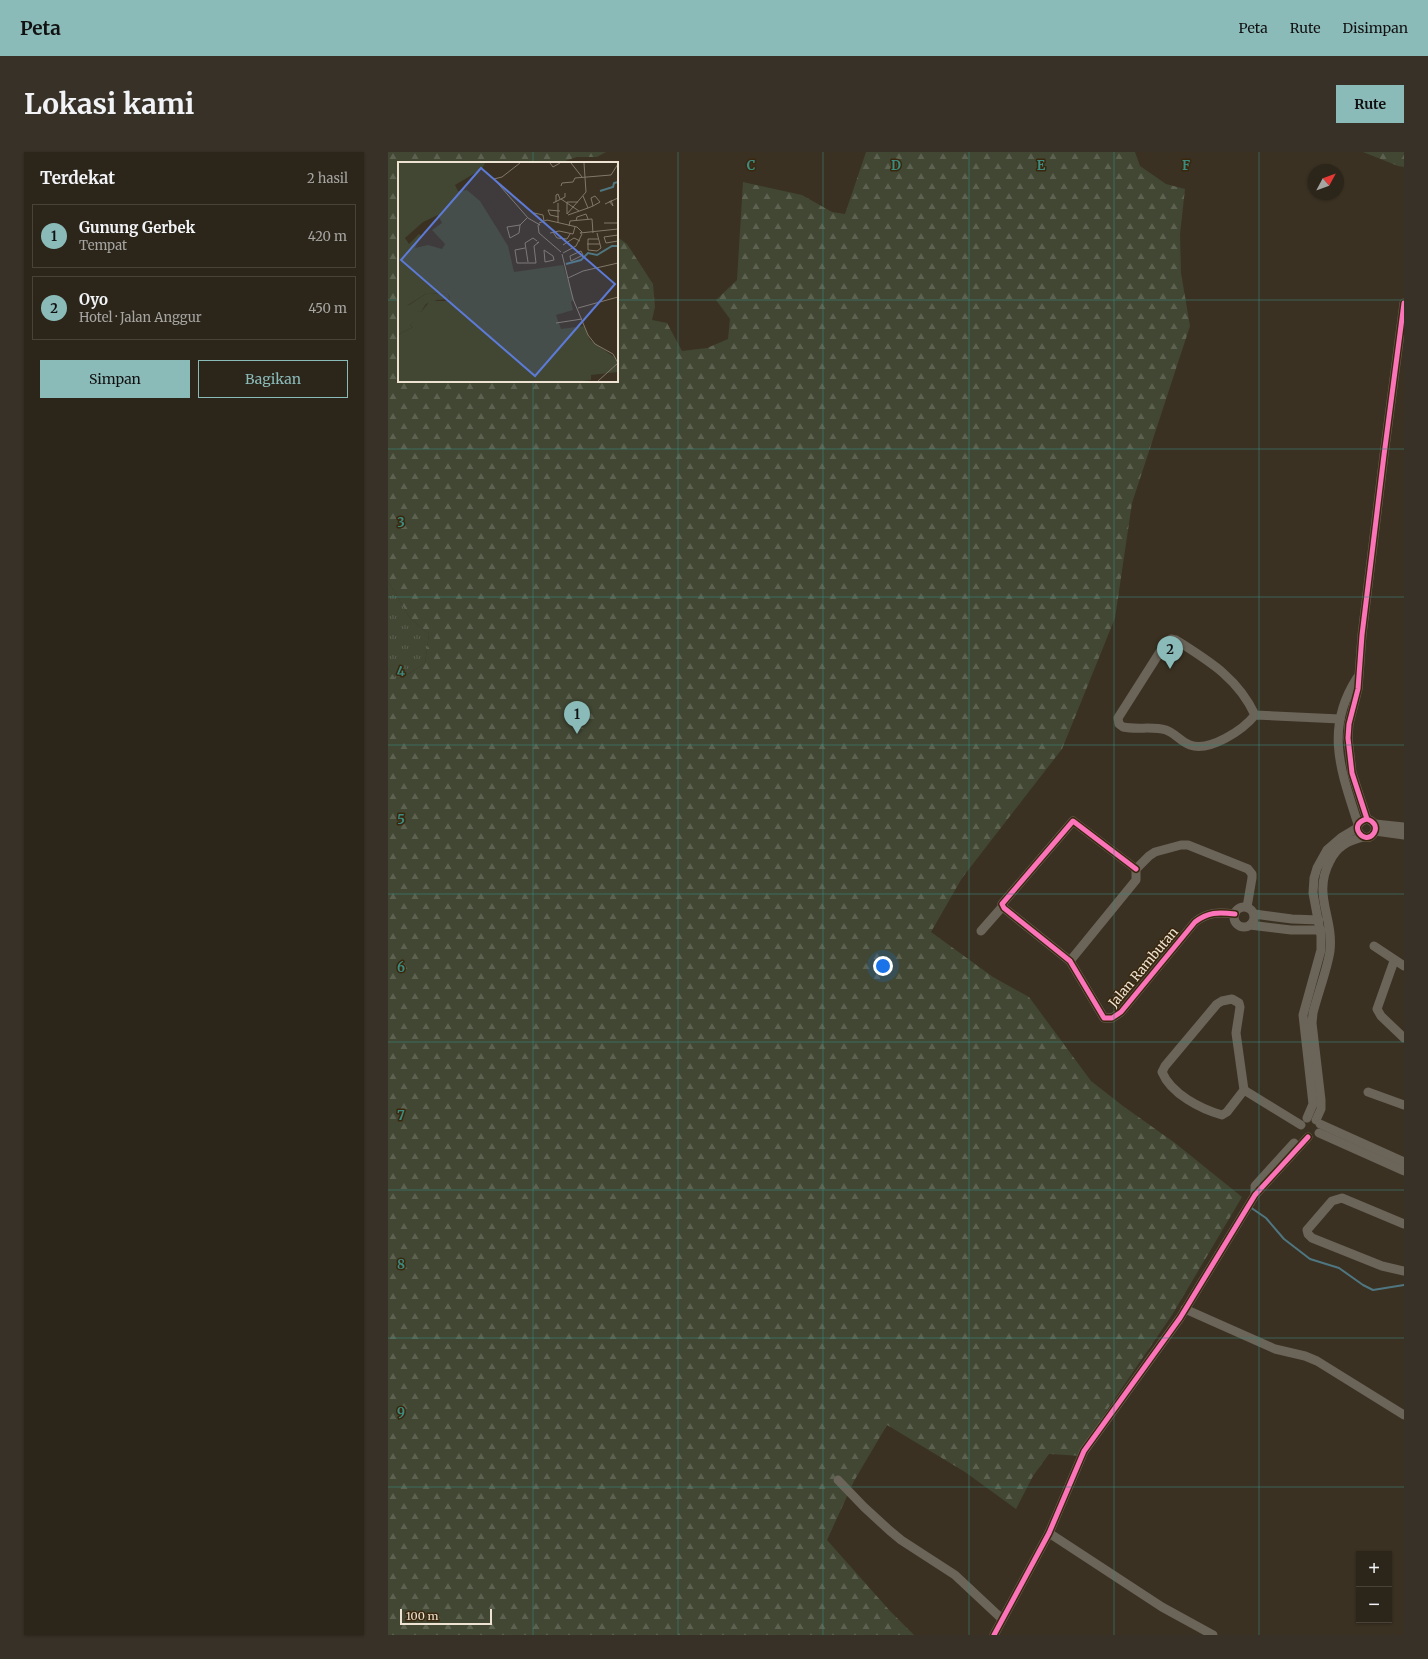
<!DOCTYPE html>
<html lang="id">
<head>
<meta charset="utf-8">
<style>
  :root { --surface:#2c251a; --page:#383127; --text:#f1f3f6; --muted:#a6a5a2; --line:#484239; --accent:#8bbbb9 }
  body { margin:0; font-family:Merriweather,serif; background:var(--page); color:var(--text) }
  .controls { position:absolute; right:12px; bottom:12px; display:grid; overflow:hidden; border-radius:0px; box-shadow:0 1px 3px #0004 }
  .controls button { width:36px; height:36px; display:grid; place-items:center; padding:0; border:0; border-bottom:1px solid var(--line); background:var(--surface); color:var(--text); font:20px sans-serif }
  .compass { position:absolute; left:920px; top:12px; width:36px; height:36px; border-radius:50%; background:var(--surface); box-shadow:0 1px 3px #0004; rotate:49deg }
  .scale { position:absolute; left:12px; bottom:10px; width:92px; box-sizing:border-box; padding-left:4px; border:2px solid #eee2d3; border-top:0; font-size:11px; line-height:14px; white-space:nowrap; color:#eee2d3; -webkit-text-stroke:3px #3a280e; paint-order:stroke }
  .you { position:absolute; left:495px; top:814px; width:14px; height:14px; margin:-10px; border:3px solid #fff; border-radius:50%; background:#1a73e8; box-shadow:0 0 0 6px #1a73e833 }
  .badge { display:grid; place-items:center; width:26px; height:26px; border-radius:50%; background:var(--accent); color:#111; font-size:13px; font-weight:700 }
  .pin { position:absolute; translate:-50% -33px; filter:drop-shadow(0 1px 2px #0008) }
  .pin::after { content:''; position:absolute; top:21px; width:14px; height:12px; background:inherit; clip-path:polygon(0 0,100% 0,50% 100%) }
  .list { margin:0; padding:0; list-style:none }
  h2 { display:flex; justify-content:space-between; align-items:center; height:52px; margin:0; padding:0 16px; font-size:17px }
  h2 small { font-size:13px; font-weight:400; color:var(--muted) }
  .list li { display:grid; grid-template-columns:26px 1fr auto; gap:12px; align-items:center; box-sizing:border-box; height:64px; margin:0 8px 8px; padding:0 8px; border:1px solid var(--line); border-radius:0px }
  .list b { display:block; font-size:15px; white-space:nowrap }
  .list p { margin:0; font-size:13px; white-space:nowrap; color:var(--muted) }
  .list em { font-size:13px; font-style:normal; color:var(--muted) }
  .actions { display:flex; gap:8px; padding:12px 16px }
  .actions a { flex:1; padding:9px 0; border:1px solid var(--accent); border-radius:0px; text-align:center; font-size:14px; color:var(--accent) }
  .actions .main { background:var(--accent); color:#111 }
  .map { position:relative; flex:none; width:1016px; height:1483px; overflow:hidden; border-radius:0px }
  header { display:flex; align-items:center; gap:24px; box-sizing:border-box; height:56px; padding:0 20px; background:var(--accent); color:#111 }
  header strong { font-size:19px }
  nav { display:flex; gap:22px; margin-inline-start:auto; font-size:14px }
  .intro { display:flex; align-items:center; justify-content:space-between; box-sizing:border-box; height:96px; padding:0 24px }
  h1 { margin:0; font-size:28px }
  .button { padding:10px 18px; border-radius:0px; background:var(--accent); color:#111; font-size:14px; font-weight:700 }
  main { display:flex; gap:24px; padding:0 24px }
  aside { flex:1; background:var(--surface); border-radius:0px; box-shadow:0 1px 3px #0004 }
  .map>svg:first-child { display:block }
  .grass { fill:url(#grass-tufts) }
  .forest { fill:url(#forest-firs) }
  .lines { fill:none; stroke-linecap:round; stroke-linejoin:round }
  .stream { stroke:#4f7681; stroke-width:2 }
  .minor { stroke:#6b6459; stroke-width:9 }
  .cycleway-casing { stroke:#3a280e; stroke-width:8 }
  .cycleway { stroke:#fb73b8; stroke-width:5 }
  .grid { fill:none; stroke:#3c8c82; stroke-width:1; stroke-opacity:0.55 }
  .labels { text-anchor:middle; stroke-width:3; stroke-linejoin:round; paint-order:stroke }
  .street-label { font-size:13px; fill:#eee2d3; stroke:#3a280e }
  .inset-river { fill:none; stroke:#4f7681; stroke-width:2 }
  .inset-road { fill:none; stroke:#827869; stroke-width:1 }
  .view { fill:#5c7ad6; fill-opacity:0.15; stroke:#5c7ad6; stroke-width:2 }
  .inset-edge { fill:none; stroke:#eee2d3; stroke-width:2 }
  .grid-label { font-size:13px; text-anchor:middle; font-weight:bold; fill:#3c8c82; stroke:#3a280e; stroke-width:3; stroke-linejoin:round; paint-order:stroke }
</style>
</head>
<body>
<header>
<strong>Peta</strong>
<nav><a>Peta</a><a>Rute</a><a>Disimpan</a></nav>
</header>
<div class="intro"><h1>Lokasi kami</h1><a class="button">Rute</a></div>
<main>
<aside>
<h2>Terdekat<small>2 hasil</small></h2>
<ul class="list">
<li><span class="badge">1</span><div><b>Gunung Gerbek</b><p>Tempat</p></div><em>420 m</em></li>
<li><span class="badge">2</span><div><b>Oyo</b><p>Hotel · Jalan Anggur</p></div><em>450 m</em></li>
</ul>
<div class="actions"><a class="main">Simpan</a><a>Bagikan</a></div>
</aside>
<div class="map">
<svg width="1016" height="1483" viewBox="0 0 1016 1483">
  <defs>
    <pattern id="grass-tufts" width="24" height="20" patternUnits="userSpaceOnUse"><rect width="24" height="20" fill="#414733"/><path d="M3 7l-1-3M5 7V3M7 7l1-3M15 17l-1-3M17 17v-4M19 17l1-3" fill="none" stroke="#5d6150"/></pattern>
    <pattern id="forest-firs" width="22" height="20" patternUnits="userSpaceOnUse"><rect width="22" height="20" fill="#414733"/><path d="M5 1l3.5 6h-7zM16 11l3.5 6h-7z" fill="#5d6150"/></pattern>
  </defs>
  <rect width="100%" height="100%" fill="#3a3122"/>
  <path class="grass" d="M 0,429 L 22,466 L 41,482 L 37,511 L 17,524 L 8,527 L 0,516 Z"/>
  <g class="forest">
    <path d="M 0,0 L 218,0 L 209,5 L 189,5 L 171,11 L 11,11 L 11,229 L 229,229 L 229,85 L 239,92 L 265,132 L 267,155 L 264,168 L 279,171 L 294,199 L 319,196 L 340,187 L 342,167 L 328,148 L 349,128 L 355,30 L 414,43 L 444,60 L 457,62 L 478,0 L 747,0 L 752,14 L 778,32 L 797,37 L 792,82 L 793,121 L 802,174 L 744,351 L 727,466 L 674,597 L 574,726 L 543,780 L 605,825 L 641,845 L 703,929 L 735,954 L 787,991 L 854,1045 L 784,1163 L 719,1258 L 694,1304 L 661,1302 L 645,1324 L 628,1357 L 577,1320 L 499,1273 L 466,1329 L 439,1388 L 502,1459 L 526,1483 L 0,1483 L 0,516 L 8,527 L 17,524 L 37,511 L 41,482 L 22,466 L 0,429 Z"/>
    <path d="M 975,0 L 1016,0 L 1016,15 L 1010,14 Z"/>
  </g>
  <g class="lines">
    <path class="stream" d="M 862,1055 L 878,1066 L 896,1087 L 922,1107 L 951,1116 L 975,1133 L 985,1138 L 1016,1133"/>
    <g class="minor">
      <path d="M 969,526 C 936,577 953,619 970,672"/>
      <path d="M 867,563 C 850,526 821,509 788,488 L 783,487 L 777,492 L 730,566 L 731,572 L 735,575 C 749,578 765,574 778,578 C 787,581 793,590 802,593 C 822,600 855,578 867,563 L 952,567"/>
      <path d="M 979,667 C 958,672 977,695 986,681 C 990,674 985,669 979,667 L 964,621 L 960,586 L 961,572 L 970,537 L 974,483 L 996,303 L 1016,151"/>
      <path d="M 987,672 L 1016,675"/>
      <path d="M 987,679 L 1016,683"/>
      <path d="M 748,717 L 685,669 L 614,752 L 616,756 L 682,809 L 716,866 L 724,866 L 733,860 L 807,770 C 820,760 830,760 847,762"/>
      <circle cx="856" cy="765" r="10"/>
      <path d="M 866,762 L 904,767 L 931,768"/>
      <path d="M 862,773 L 903,778 L 933,778"/>
      <path d="M 593,779 L 615,754"/>
      <path d="M 986,794 L 1016,814"/>
      <path d="M 682,809 L 748,728 L 748,717 L 761,704 L 767,700 L 793,693 L 800,693 L 860,717 L 864,722 L 864,726 L 859,755"/>
      <path d="M 1006,809 L 989,857 L 993,864 L 1016,886"/>
      <path d="M 844,847 L 851,851 L 852,855 L 848,881 L 856,938 L 839,960 L 834,963 C 813,957 783,942 774,920 L 777,914 L 829,852 L 834,849 Z"/>
      <path d="M 856,938 L 913,973"/>
      <path d="M 980,940 L 1016,953"/>
      <path d="M 919,966 L 925,952 L 915,863 L 933,798 L 933,784 L 925,741 L 926,726 L 929,716 L 939,698 L 954,685 L 969,676"/>
      <path d="M 928,968 L 933,957 L 933,948 L 924,871 L 925,861 C 930,841 939,818 942,799 C 946,765 924,743 942,709 C 949,694 960,689 975,685"/>
      <path d="M 932,972 L 1016,1010"/>
      <path d="M 931,981 L 1016,1019"/>
      <path d="M 867,1043 L 867,1034 L 906,991"/>
      <path d="M 1016,1072 L 954,1046 L 944,1049 L 919,1078 L 920,1082 L 924,1086 L 994,1114 L 1016,1119"/>
      <path d="M 797,1157 L 887,1197 L 917,1204 L 929,1209 L 1016,1263"/>
      <path d="M 450,1328 L 476,1355 L 501,1378 L 513,1388 L 567,1423 L 614,1467"/>
      <path d="M 661,1381 L 774,1455 L 825,1483"/>
      <path d="M 606,1483 L 661,1381 L 696,1299 L 792,1166 L 867,1043 L 920,985"/>
    </g>
    <defs>
      <g id="cycleway">
        <path d="M 979,667 C 958,672 977,695 986,681 C 990,674 985,669 979,667 L 964,621 L 960,586 L 961,572 L 970,537 L 974,483 L 996,303 L 1016,151"/>
        <path d="M 748,717 L 685,669 L 614,752 L 616,756 L 682,809 L 716,866 L 724,866 L 733,860 L 807,770 C 820,760 830,760 847,762"/>
        <path d="M 606,1483 L 661,1381 L 696,1299 L 792,1166 L 867,1043 L 920,985"/>
      </g>
    </defs>
    <use href="#cycleway" class="cycleway-casing"/>
    <use href="#cycleway" class="cycleway"/>
  </g>
  <path class="grid" d="M 145,0 L 145,11M 290,0 L 290,1483M 435,0 L 435,1483M 581,0 L 581,1483M 726,0 L 726,1483M 871,0 L 871,1483M 0,148 L 11,148M 229,148 L 1016,148M 145,229 L 145,1483M 0,297 L 1016,297M 0,445 L 1016,445M 0,593 L 1016,593M 0,742 L 1016,742M 0,890 L 1016,890M 0,1038 L 1016,1038M 0,1186 L 1016,1186M 0,1335 L 1016,1335"/>
  <g class="labels">
    <g class="street-label">
      <text transform="translate(755 815) rotate(-50)" y="5">Jalan Rambutan</text>
    </g>
  </g>
  <g transform="translate(10 10)">
    <rect width="220" height="220" fill="#3a3122"/>
    <path d="M 29,131 L 50,132 L 52,137 L 39,138 L 28,142 L 23,150 L 17,149 L 17,159 L 12,163 L 15,165 L 0,173 L 0,145 L 11,143 Z" fill="#414733"/>
    <path d="M 0,1 L 87,1 L 84,7 L 57,23 L 60,29 L 69,28 L 82,39 L 110,84 L 116,110 L 165,103 L 176,137 L 173,140 L 175,148 L 158,153 L 163,167 L 186,164 L 192,178 L 216,195 L 220,202 L 220,210 L 193,213 L 193,218 L 185,219 L 0,219 L 0,173 L 15,165 L 12,163 L 17,158 L 17,148 L 23,150 L 32,139 L 47,139 L 51,138 L 52,135 L 50,132 L 29,131 L 7,145 L 0,145 ZM 40,53 L 44,61 L 34,68 L 47,82 L 44,87 L 30,83 L 17,86 L 23,74 L 21,72 L 11,82 L 7,76 L 25,60 Z" fill="#414733" fill-rule="evenodd"/>
    <path class="inset-river" d="M 202,29 L 215,25 L 216,21 L 220,20M 168,102 L 183,98 L 190,91 L 199,93 L 214,84 L 220,84"/>
    <path class="inset-road" d="M 122,1 L 104,15 L 96,17 L 130,56 L 142,63 L 140,62M 152,1 L 155,5 L 162,1M 173,1 L 184,15M 163,24 L 164,21 L 175,20 L 177,16 L 213,13 L 220,2M 185,34 L 190,46M 163,37 L 181,49M 211,39 L 215,44 L 213,38M 158,40 L 158,33 L 160,32 L 162,37M 155,41 L 167,35 L 167,31M 207,42 L 220,36M 136,51 L 145,53 L 146,59M 169,52 L 188,30 L 186,1M 169,52 L 169,40 L 180,40M 170,53 L 190,46 L 195,44 L 202,40 L 197,34 L 193,36 L 195,44M 161,55 L 152,53 L 150,48 L 162,49M 178,59 L 179,55 L 188,52 L 190,57M 141,61 L 149,58 L 179,65 L 184,70M 160,61 L 160,41M 206,61 L 220,61M 122,63 L 109,65 L 112,76 L 121,71 L 122,63 L 129,56M 140,63 L 141,71 L 163,90M 171,64 L 172,59 L 194,57 L 195,71M 155,70 L 159,76 L 169,77 L 172,72M 152,71 L 161,69 L 175,72 L 177,65M 184,71 L 182,71 L 220,67M 199,71 L 203,86 L 199,89 L 190,88 L 190,77 L 200,77M 220,73 L 206,75 L 208,81 L 220,79M 189,82 L 202,82M 165,83 L 176,76 L 182,79M 127,86 L 117,88 L 119,101 L 138,101 L 136,84 L 141,80 L 139,81M 146,88 L 155,94 L 156,98 L 147,100 ZM 183,89 L 185,93 L 173,99 L 172,94 ZM 165,91 L 178,84 L 184,72M 164,92 L 175,137 L 190,173 L 197,182 L 215,192 L 220,201M 130,100 L 127,81 L 135,76 L 139,79M 170,116 L 185,109 L 220,101M 180,146 L 220,135M 158,161 L 184,157M 200,219 L 220,201"/>
    <path class="view" d="M 83,6 L 217,122 L 137,214 L 3,98 Z"/>
    <rect width="220" height="220" class="inset-edge"/>
  </g>
  <g class="grid-label">
    <text x="363" y="18">C</text>
    <text x="508" y="18">D</text>
    <text x="653" y="18">E</text>
    <text x="798" y="18">F</text>
    <text x="13" y="375">3</text>
    <text x="13" y="524">4</text>
    <text x="13" y="672">5</text>
    <text x="13" y="820">6</text>
    <text x="13" y="968">7</text>
    <text x="13" y="1117">8</text>
    <text x="13" y="1265">9</text>
  </g>
</svg>
<div class="controls">
<button>+</button>
<button>−</button>
</div>
<svg class="compass" viewBox="-18 -18 36 36"><path d="M0-13l5 13h-10z" fill="#e53935"/><path d="M0 13l5-13h-10z" fill="#a6a5a2"/></svg>
<div class="scale">100 m</div>
<div class="you"></div>
<div class="pin badge" style="left:189px;top:582px">1</div>
<div class="pin badge" style="left:782px;top:517px">2</div>
</div>
</main>
</body>
</html>
